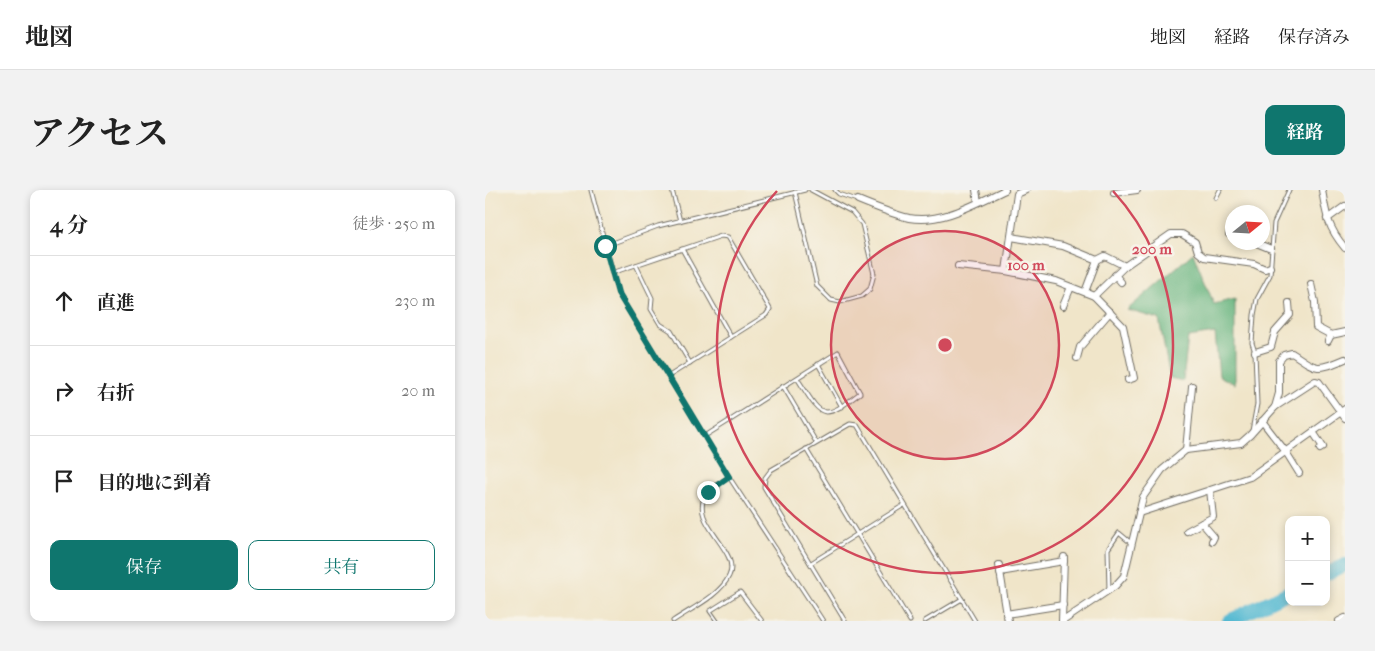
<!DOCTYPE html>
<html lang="ja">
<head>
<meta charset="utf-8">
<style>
  :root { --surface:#fff; --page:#f2f2f2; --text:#222; --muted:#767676; --line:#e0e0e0; --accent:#0f766e }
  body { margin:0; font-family:"IM FELL French Canon","Noto Serif JP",serif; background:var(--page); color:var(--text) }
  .controls { position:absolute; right:15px; bottom:15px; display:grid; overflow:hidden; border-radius:10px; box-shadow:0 2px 8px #0003 }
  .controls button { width:45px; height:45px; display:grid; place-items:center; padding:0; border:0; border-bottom:1px solid var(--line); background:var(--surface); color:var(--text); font:25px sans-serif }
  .compass { position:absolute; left:740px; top:15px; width:45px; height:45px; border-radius:50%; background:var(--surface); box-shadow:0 2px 8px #0003; rotate:72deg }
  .stop { position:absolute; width:15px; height:15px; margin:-11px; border:4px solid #0f766e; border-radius:50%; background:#fff }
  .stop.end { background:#0f766e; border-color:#fff; box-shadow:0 1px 5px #0008 }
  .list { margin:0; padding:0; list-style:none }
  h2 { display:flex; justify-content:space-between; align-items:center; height:65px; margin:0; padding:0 20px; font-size:21px }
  h2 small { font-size:16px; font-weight:400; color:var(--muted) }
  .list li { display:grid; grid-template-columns:32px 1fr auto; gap:15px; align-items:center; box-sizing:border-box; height:90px; padding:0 20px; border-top:1px solid var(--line) }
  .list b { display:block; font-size:19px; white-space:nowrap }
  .list em { font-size:16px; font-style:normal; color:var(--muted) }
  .actions { display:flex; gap:10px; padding:15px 20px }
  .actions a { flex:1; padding:11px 0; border:1px solid var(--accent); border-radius:10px; text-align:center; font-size:18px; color:var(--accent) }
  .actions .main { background:var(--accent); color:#fff }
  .icon { flex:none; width:28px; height:28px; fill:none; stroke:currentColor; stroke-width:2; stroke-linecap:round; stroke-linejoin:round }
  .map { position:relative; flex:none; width:860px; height:431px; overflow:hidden; border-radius:10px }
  header { display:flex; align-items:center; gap:30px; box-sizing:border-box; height:70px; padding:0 25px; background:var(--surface); border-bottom:1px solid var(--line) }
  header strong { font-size:24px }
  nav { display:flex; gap:28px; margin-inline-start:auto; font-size:18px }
  .intro { display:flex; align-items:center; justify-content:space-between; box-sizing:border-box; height:120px; padding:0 30px }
  h1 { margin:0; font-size:35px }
  .button { padding:12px 22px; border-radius:10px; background:var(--accent); color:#fff; font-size:18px; font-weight:700 }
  main { display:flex; gap:30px; padding:0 30px }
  aside { flex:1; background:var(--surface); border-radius:10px; box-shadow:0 2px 8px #0003 }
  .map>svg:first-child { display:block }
  .forest { fill:#66b47e; stroke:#487054 }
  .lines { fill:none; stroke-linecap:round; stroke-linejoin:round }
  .river { stroke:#54b9d2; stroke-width:14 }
  .lane-casing { stroke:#706c62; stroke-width:5 }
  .street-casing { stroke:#706c62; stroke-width:8 }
  .lane { stroke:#fff; stroke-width:3 }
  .street { stroke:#fff; stroke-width:6 }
  .route { stroke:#0f766e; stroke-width:6 }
  .ring { fill:none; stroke:#d1495b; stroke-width:2.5 }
  .centre { fill:#d1495b; stroke:#f7f3e8; stroke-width:2.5 }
  .ring-label { font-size:15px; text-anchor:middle; font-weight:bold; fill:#d1495b; stroke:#f7f3e8; stroke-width:5; stroke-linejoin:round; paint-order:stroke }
</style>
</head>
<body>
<header>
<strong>地図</strong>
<nav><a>地図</a><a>経路</a><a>保存済み</a></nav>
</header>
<div class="intro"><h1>アクセス</h1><a class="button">経路</a></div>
<main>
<aside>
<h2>4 分<small>徒歩 · 250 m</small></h2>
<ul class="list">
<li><svg class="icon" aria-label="ahead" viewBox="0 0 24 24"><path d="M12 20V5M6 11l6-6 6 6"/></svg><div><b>直進</b></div><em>230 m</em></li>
<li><svg class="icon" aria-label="right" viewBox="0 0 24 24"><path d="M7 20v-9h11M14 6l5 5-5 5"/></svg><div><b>右折</b></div><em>20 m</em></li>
<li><svg class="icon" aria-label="arrive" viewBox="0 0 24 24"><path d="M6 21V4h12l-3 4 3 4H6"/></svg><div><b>目的地に到着</b></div></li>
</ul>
<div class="actions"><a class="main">保存</a><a>共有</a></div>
</aside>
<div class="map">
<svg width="860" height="431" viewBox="0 0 860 431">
  <rect width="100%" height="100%" fill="#f7f3e8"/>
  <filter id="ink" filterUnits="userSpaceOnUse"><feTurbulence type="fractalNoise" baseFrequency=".02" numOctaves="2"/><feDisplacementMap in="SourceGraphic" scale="10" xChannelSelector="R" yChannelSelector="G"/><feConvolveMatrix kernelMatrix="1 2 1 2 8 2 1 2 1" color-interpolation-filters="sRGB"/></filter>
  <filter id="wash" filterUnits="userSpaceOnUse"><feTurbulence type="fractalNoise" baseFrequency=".0096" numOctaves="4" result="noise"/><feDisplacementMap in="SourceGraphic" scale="20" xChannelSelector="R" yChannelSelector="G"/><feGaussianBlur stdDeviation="1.12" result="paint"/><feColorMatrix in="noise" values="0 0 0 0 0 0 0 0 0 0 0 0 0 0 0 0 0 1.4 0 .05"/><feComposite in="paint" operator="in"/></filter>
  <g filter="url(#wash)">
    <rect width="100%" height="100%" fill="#f0e5c9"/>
    <path class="forest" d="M 708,63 L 729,114 L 750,109 L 750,194 L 734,186 L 730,143 L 703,147 L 698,191 L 685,188 L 674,129 L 642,120 Z"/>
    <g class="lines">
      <g class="river">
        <path d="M 841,384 L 860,375"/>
        <path d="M 744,431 L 804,402"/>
      </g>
    </g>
  </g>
  <g filter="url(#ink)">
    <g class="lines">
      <defs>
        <g id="lane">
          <path d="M 106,0 L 133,103 L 244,287 L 338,431"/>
          <path d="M 187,0 L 195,31"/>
          <path d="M 350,0 L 354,4 L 372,10"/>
          <path d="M 310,2 L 332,96 L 346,110 L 355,112 L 377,106 L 385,99 L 389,84 L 377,34 L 367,22 L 326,0"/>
          <path d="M 731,8 L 735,0"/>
          <path d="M 120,56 L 173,36 L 320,0"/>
          <path d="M 197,59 L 246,147"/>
          <path d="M 151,75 L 167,108 L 166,119 L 175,134 L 186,141 L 205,173"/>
          <path d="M 127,83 L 236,46 L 243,47 L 285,119 L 281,125 L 184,186"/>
          <path d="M 333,174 L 357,217"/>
          <path d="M 298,196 L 331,252"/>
          <path d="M 767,241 L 772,214 L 770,162 L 767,153 L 769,125 L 772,109 L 785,85 L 789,33 L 804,0"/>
          <path d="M 220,246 L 353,162 L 375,203 C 336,233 337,227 312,188"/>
          <path d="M 321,259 L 425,431"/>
          <path d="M 326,373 L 419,315"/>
          <path d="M 624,400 L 623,359 L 634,343 L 646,353"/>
          <path d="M 188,431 C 205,419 235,406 244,386 C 257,360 201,332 222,303 C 227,296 238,292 244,287"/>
          <path d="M 232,431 L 225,421 L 255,402 L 277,431"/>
          <path d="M 360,431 L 279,297 L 280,288 L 286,280 L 365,234 L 372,235 L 490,431"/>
          <path d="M 440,431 L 477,409"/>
        </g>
        <g id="street">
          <path d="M 491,0 L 493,12"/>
          <path d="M 837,0 C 841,25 843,38 860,58"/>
          <path d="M 629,3 L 652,0"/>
          <path d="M 373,10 C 390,17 407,24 424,28 C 457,34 491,13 520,0"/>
          <path d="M 842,29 L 860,16"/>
          <path d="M 744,44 L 748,45"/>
          <path d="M 526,47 L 578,56 L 612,70 L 600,102"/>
          <path d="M 769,52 L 786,59"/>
          <path d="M 612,70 L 620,66 L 640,76 L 686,44 L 697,44 L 710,52 L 713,62 L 719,67 L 769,74 L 780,79 L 785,77"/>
          <path d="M 473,76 L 521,81 L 532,4 L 541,0"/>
          <path d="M 521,81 L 571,91 L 609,106 L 638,136 L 649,188 L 643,190"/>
          <path d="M 630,85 L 636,92"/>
          <path d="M 826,94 L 830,112 L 831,137 L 846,145"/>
          <path d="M 609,106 L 640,76"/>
          <path d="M 578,116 L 586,97"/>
          <path d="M 843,151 L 846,145 L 860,142"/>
          <path d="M 770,162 L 786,157 L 790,142 L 805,125 L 804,113"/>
          <path d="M 592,168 L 595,157 L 625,122"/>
          <path d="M 790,217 L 830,191 L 834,192 L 860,228"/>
          <path d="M 777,231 L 801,262 L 814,283"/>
          <path d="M 828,242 L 838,257 L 835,259"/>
          <path d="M 701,260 L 707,196"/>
          <path d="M 654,323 L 765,287 L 860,219"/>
          <path d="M 717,333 L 729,347 L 727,351"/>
          <path d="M 702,341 L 728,327 L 725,300"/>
          <path d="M 514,375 L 523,431"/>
          <path d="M 515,382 L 579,371"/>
          <path d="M 521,424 L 578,415"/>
          <path d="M 577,431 L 579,367"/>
          <path d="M 578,431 L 630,396 L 639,386 L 658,307 L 677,280 L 701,260 L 756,253 L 765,245 L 790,217 L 794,203 L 794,171 L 799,165 L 807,163 C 832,180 832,181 860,169"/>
          <path d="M 854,431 L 860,428"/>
        </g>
      </defs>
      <use href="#lane" class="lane-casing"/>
      <use href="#street" class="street-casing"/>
      <use href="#lane" class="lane"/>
      <use href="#street" class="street"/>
    </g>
  </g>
  <g class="lines" filter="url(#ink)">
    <path class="route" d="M 120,56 L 133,103 L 244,287 L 223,302"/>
  </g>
  <circle cx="460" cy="155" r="114" fill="#d1495b" fill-opacity=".12"/>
  <g class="ring">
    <circle cx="460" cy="155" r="114"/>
    <path d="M628 1A228 228 0 1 1 292 1"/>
  </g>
  <circle cx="460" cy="155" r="8" class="centre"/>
  <g class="ring-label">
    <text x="667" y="64">200 m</text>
    <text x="541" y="80">100 m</text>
  </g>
</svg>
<div class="controls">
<button>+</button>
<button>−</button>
</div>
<svg class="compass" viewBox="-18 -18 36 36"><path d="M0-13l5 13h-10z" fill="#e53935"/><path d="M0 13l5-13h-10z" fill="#767676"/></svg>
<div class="stop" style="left:120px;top:56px"></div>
<div class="stop end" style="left:223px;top:302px"></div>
</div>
</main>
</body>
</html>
